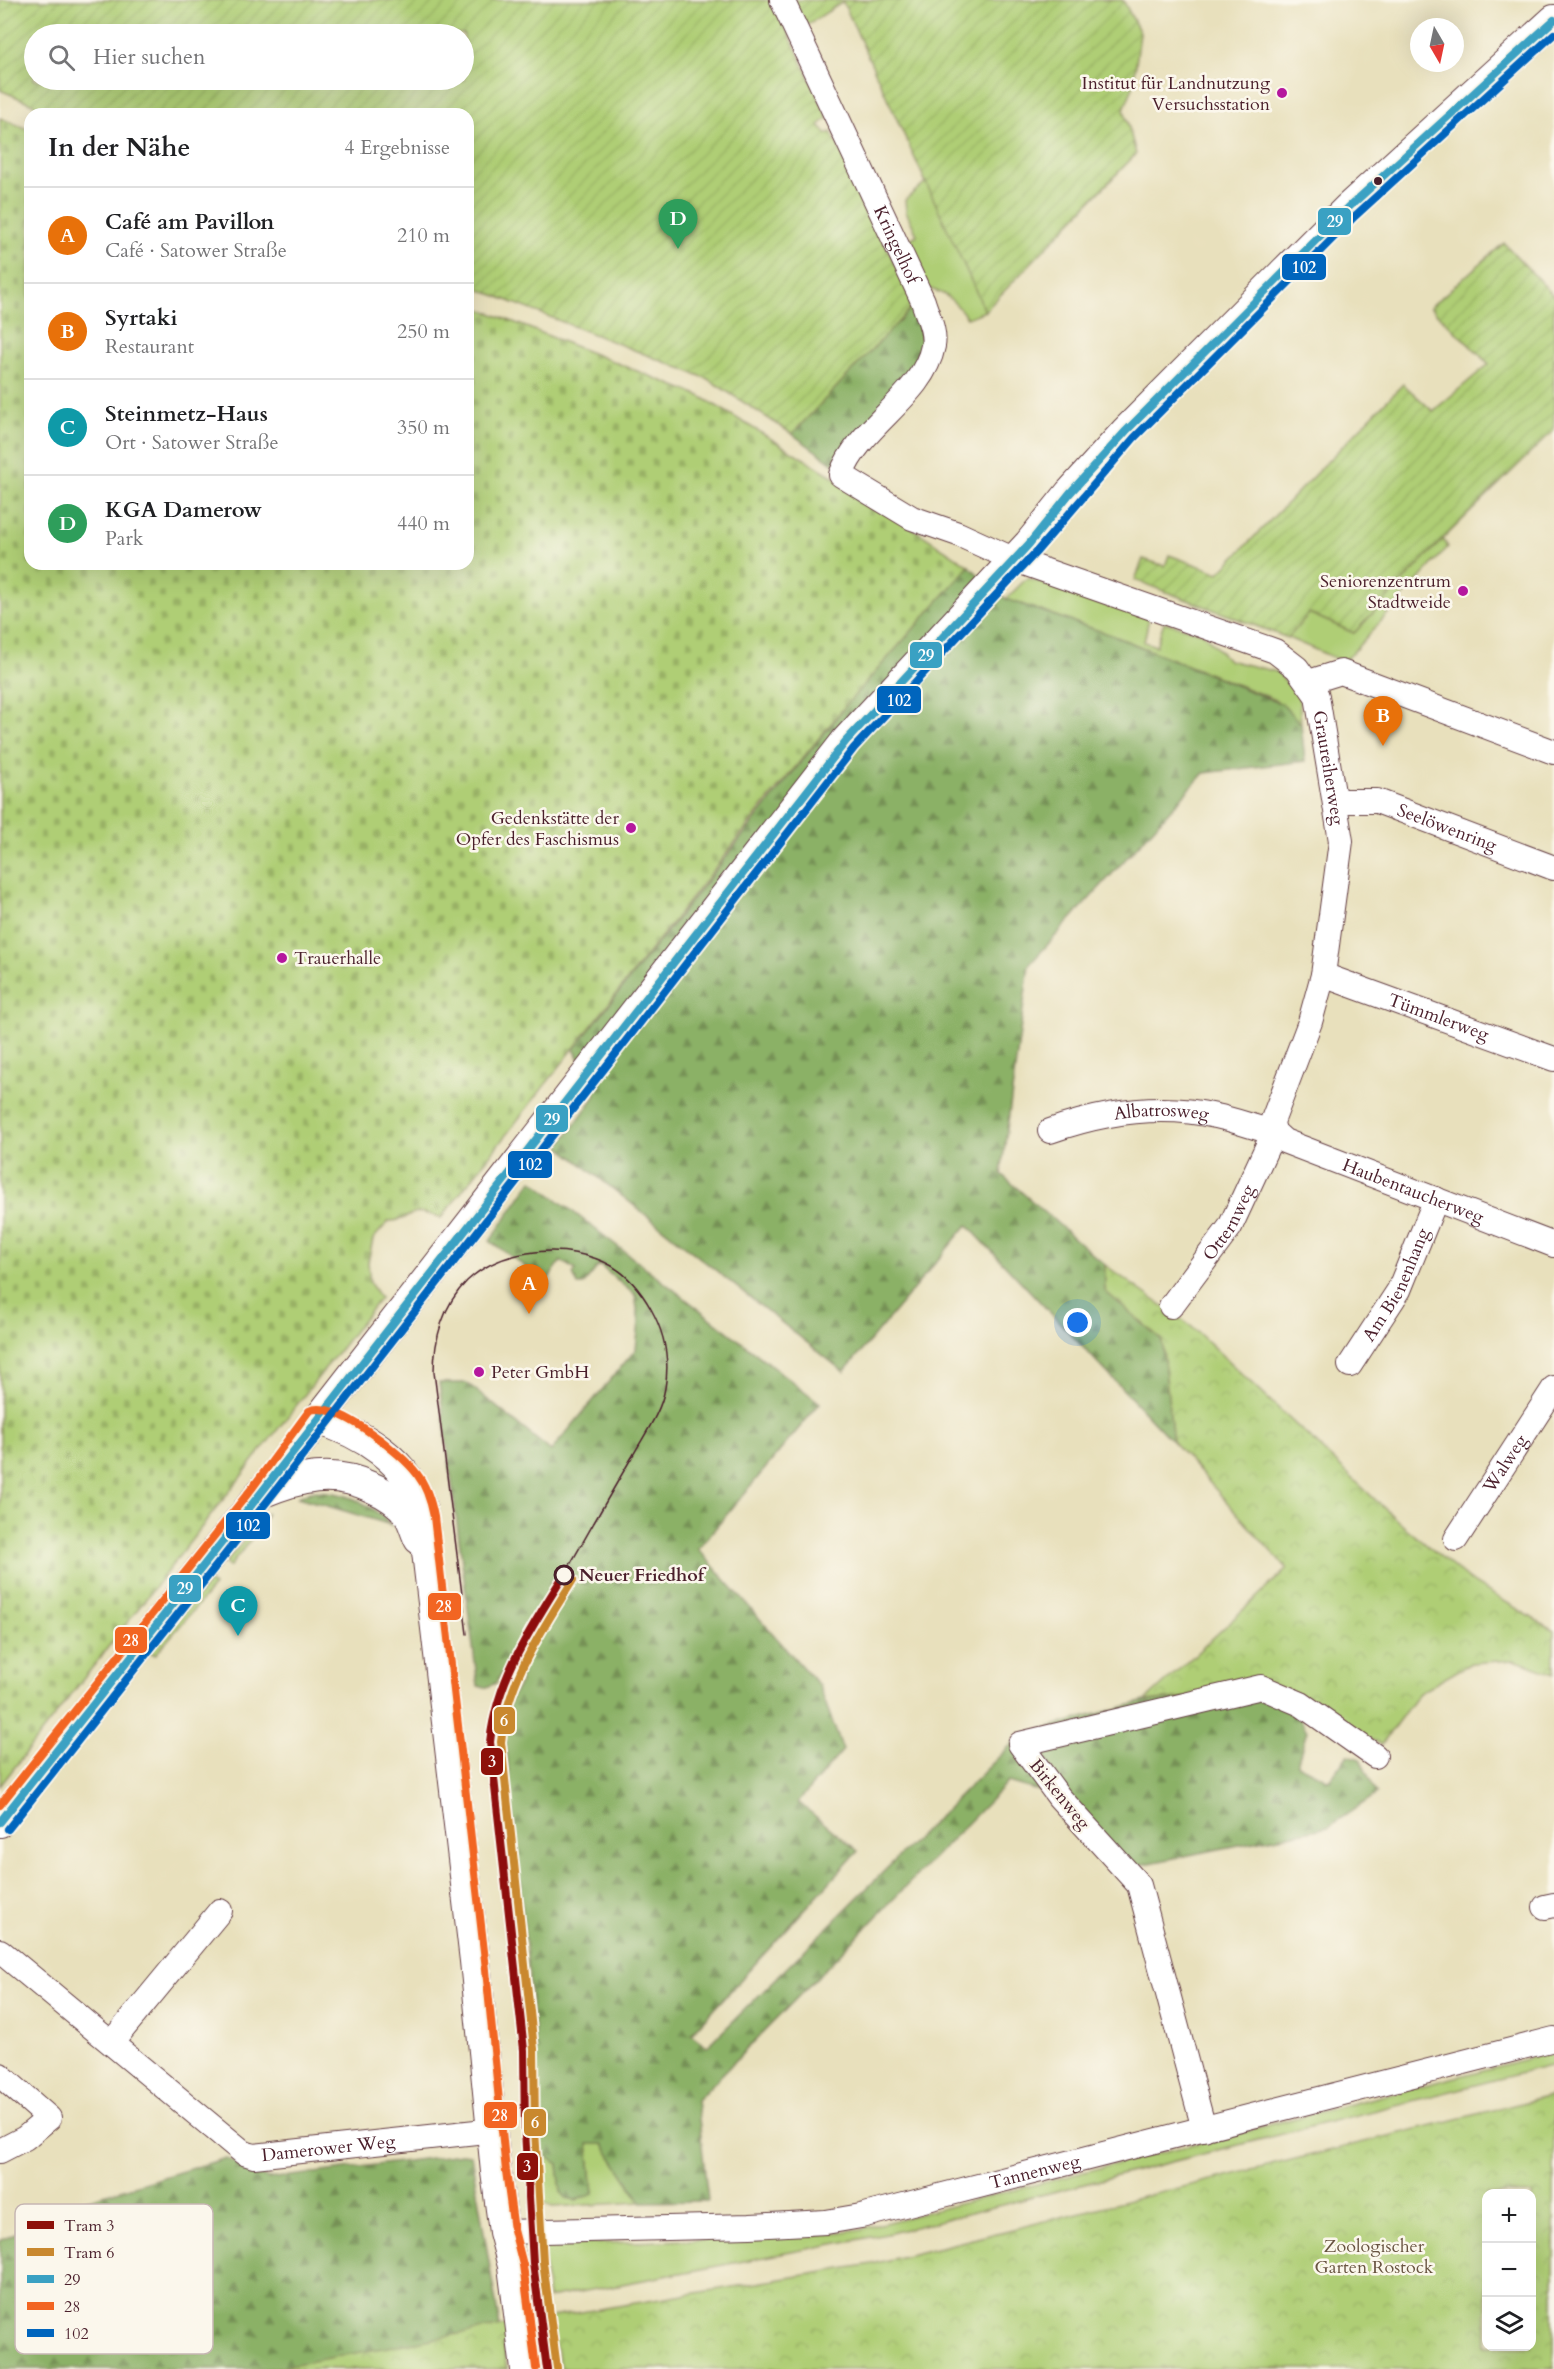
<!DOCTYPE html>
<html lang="de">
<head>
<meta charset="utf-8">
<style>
  :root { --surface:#fff; --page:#f6f6f6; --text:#202124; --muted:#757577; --line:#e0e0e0; --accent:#b5179e }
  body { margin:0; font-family:Cardo,serif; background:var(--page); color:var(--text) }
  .controls { position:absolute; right:18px; bottom:18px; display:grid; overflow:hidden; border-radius:12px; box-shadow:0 6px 24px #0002 }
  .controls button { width:54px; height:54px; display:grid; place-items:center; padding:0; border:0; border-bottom:2px solid var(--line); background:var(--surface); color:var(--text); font:30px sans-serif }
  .compass { position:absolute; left:1410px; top:18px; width:54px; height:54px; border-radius:50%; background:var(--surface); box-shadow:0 6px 24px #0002; rotate:171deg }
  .you { position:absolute; left:1078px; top:1323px; width:21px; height:21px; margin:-15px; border:4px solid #fff; border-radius:50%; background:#1a73e8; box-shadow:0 0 0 9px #1a73e833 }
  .badge { display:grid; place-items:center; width:39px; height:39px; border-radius:50%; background:var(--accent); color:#fff; font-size:20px; font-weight:700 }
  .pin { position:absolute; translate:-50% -50px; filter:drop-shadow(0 2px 3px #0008) }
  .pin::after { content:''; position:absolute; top:32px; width:21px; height:18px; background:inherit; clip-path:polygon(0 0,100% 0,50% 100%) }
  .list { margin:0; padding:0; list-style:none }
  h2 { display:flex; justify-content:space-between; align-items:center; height:78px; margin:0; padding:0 24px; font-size:26px }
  h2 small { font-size:20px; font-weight:400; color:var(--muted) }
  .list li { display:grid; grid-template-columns:39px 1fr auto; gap:18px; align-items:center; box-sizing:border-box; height:96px; padding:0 24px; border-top:2px solid var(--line) }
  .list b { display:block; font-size:22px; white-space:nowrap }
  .list p { margin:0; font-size:20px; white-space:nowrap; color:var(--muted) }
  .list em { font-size:20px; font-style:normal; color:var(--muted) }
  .icon { flex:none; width:33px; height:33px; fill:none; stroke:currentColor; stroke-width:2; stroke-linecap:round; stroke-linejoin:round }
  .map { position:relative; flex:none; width:1554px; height:2369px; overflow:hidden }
  .search { position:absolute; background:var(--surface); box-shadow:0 6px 24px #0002; left:24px; top:24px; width:450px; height:66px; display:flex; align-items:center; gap:15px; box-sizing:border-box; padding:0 21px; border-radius:33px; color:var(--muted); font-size:22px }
  .panel { position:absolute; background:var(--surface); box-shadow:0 6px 24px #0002; left:24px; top:108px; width:450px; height:462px; border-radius:18px }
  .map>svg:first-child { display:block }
  .grass { fill:#afce75; stroke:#7c7650; stroke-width:1.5 }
  .forest { fill:url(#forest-firs); stroke:#6a6848; stroke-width:1.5 }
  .cemetery { fill:url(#cemetery-stones); stroke:#7c7650; stroke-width:1.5 }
  .park { fill:url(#park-crowns); stroke:#7c7650; stroke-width:1.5; fill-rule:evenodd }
  .garden { fill:url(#garden-furrows); stroke:#7c7650; stroke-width:1.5; fill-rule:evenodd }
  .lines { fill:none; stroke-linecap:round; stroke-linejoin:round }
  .minor-casing { stroke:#623c41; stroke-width:26 }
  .major-casing { stroke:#623c41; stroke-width:32 }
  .minor { stroke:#fff; stroke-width:24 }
  .major { stroke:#fff; stroke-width:30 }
  .tram { stroke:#4a1f2b; stroke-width:1.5 }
  .bus-1-casing { stroke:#fbf7ec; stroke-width:12 }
  .bus-2-casing { stroke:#fbf7ec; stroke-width:12 }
  .bus-3-casing { stroke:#fbf7ec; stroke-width:12 }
  .bus-1 { stroke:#3aa1c3; stroke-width:8 }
  .bus-2 { stroke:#f26522; stroke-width:8 }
  .bus-3 { stroke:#0065bd; stroke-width:8 }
  .tram-1-casing { stroke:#fbf7ec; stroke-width:12 }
  .tram-2-casing { stroke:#fbf7ec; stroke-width:12 }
  .tram-1 { stroke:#8d110a; stroke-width:8 }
  .tram-2 { stroke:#c9882e; stroke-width:8 }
  .poi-dot { fill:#b5179e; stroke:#fbf7ec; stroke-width:2 }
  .bus-dot { fill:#4a1f2b; stroke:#fbf7ec; stroke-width:2 }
  .stop-dot { fill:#fbf7ec; stroke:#4a1f2b; stroke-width:3 }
  .labels { text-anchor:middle; stroke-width:5; stroke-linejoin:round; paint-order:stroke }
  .poi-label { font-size:18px; fill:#4a1f2b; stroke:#fbf7ec; text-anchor:end }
  .street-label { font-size:18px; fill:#4a1f2b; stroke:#fbf7ec }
  .stop-label { font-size:18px; font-weight:bold; fill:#4a1f2b; stroke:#fbf7ec; text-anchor:start }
  .park-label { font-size:18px; fill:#685441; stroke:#fbf7ec }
  .key { fill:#fbf7ec; stroke:#c6b6b2; stroke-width:1.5 }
  .key-label { font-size:16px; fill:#4a1f2b }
  .line-badge { stroke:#fbf7ec; stroke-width:2 }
  .badge-label { font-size:16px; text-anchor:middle; font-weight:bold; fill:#fff }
</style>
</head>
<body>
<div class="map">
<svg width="1554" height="2369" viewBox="0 0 1554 2369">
  <defs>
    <pattern id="forest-firs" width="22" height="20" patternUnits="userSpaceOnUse" patternTransform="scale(1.5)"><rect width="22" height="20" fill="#8bb166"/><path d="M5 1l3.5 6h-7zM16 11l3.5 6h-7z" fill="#748f54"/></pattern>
    <pattern id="cemetery-stones" width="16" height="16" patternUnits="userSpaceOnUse" patternTransform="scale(1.5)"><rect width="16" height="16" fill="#afce75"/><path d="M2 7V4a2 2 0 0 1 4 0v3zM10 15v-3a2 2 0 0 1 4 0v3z" fill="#98b065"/></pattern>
    <pattern id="park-crowns" width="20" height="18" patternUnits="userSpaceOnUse" patternTransform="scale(1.5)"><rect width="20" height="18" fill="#afce75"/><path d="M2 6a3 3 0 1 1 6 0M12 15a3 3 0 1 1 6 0" fill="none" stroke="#98b065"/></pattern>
    <pattern id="garden-furrows" width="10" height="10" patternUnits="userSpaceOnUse" patternTransform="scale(1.5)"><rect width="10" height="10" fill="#afce75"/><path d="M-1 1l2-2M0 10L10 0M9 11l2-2" fill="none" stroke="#98b065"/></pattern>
  </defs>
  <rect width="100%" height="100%" fill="#fbf7ec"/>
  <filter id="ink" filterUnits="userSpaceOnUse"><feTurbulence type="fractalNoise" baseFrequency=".0167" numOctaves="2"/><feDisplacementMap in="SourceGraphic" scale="12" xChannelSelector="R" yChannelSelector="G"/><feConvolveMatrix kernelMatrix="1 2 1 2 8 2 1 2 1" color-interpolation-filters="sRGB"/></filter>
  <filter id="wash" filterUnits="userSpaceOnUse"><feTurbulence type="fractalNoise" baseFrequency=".008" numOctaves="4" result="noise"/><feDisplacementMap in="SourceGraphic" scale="24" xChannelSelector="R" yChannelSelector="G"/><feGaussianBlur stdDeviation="1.35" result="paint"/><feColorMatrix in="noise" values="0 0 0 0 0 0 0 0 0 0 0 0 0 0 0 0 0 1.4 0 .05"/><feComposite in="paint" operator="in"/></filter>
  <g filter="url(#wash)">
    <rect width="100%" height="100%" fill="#e8e0bc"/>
    <g class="grass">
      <path d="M 927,181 L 985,311 L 967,318 C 954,300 944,290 922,288 L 902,244 L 917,235 L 906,211 L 905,200 Z"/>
      <path d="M 1443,539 L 1448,547 L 1344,662 L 1288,638 L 1309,613 L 1354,633 Z"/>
      <path d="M 1027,578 L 1149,618 L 1144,642 L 1156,646 L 1164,622 L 1203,633 L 1228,660 L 1277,672 L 1299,696 L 1301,724 L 1276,700 L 1114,636 L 1006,599 Z"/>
      <path d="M 267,1513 L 262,1525 L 229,1567 L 225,1563 Z"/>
      <path d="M 209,1583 L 214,1586 L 155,1655 L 150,1652 Z"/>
      <path d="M 1554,2052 L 1554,2065 L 887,2234 L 548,2298 L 543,2252 L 546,2247 L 552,2245 L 820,2235 L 861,2229 Z"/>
      <path d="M 588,2143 L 604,2144 L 641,2202 L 553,2207 L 536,2200 L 532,2146 L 558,2164 L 561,2191 L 593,2193 Z"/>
    </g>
    <g class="forest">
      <path d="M 915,304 L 925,334 L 918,366 L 834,464 L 792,434 Z"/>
      <path d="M 969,566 L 1006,599 L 1114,636 L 1282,704 L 1301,724 L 1305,761 L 1204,773 L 1029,965 L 1001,1174 L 1105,1265 L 1105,1291 L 1162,1340 L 1173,1442 L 967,1225 L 844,1372 L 559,1146 L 596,1095 L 574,1049 L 847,704 Z"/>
      <path d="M 532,1180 L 820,1403 L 698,1549 L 819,1686 L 843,1750 L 798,1802 L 858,1851 L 691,2034 L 707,2047 L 1016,1740 L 1031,1732 L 1145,1701 L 1197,1698 L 1275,1701 L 1295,1710 L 1307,1731 L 1297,1764 L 1329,1780 L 1348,1755 L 1360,1759 L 1377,1794 L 1328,1827 L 1125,1868 L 1059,1797 L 1008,1782 L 697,2100 L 708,2201 L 641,2202 L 603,2144 L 588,2144 L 593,2194 L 576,2200 L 566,2198 L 561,2191 L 558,2164 L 532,2146 L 535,2039 L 504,1725 L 511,1698 L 521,1682 L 517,1672 L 507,1665 L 496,1683 L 485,1688 L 478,1686 L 439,1383 L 467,1383 L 551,1451 L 636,1349 L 639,1322 L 635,1295 L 599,1265 L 583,1285 L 578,1285 L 573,1274 L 576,1270 L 561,1261 L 546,1282 L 490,1241 Z"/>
      <path d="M 311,1491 C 343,1491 368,1501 391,1525 L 298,1497 Z"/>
      <path d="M 461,2154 L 471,2155 L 507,2369 L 0,2369 L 0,2241 L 87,2200 L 226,2158 L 268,2179 Z"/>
    </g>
    <path class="cemetery" d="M 0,118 L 30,130 L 30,564 L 468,564 L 468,304 L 700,396 L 849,486 L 969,566 L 847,704 L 765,804 L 441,1218 C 407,1204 412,1222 389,1221 L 373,1239 L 368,1262 L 370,1283 L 380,1298 L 0,1786 Z"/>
    <g class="park">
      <path d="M 1105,1265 L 1192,1327 L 1400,1523 L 1469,1580 L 1554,1631 L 1554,1674 L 1514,1660 L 1471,1663 L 1419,1693 L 1381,1745 L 1274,1690 L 1145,1701 L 1287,1569 L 1173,1442 L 1162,1340 L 1105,1291 Z"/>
      <path d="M 1554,2095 L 1554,2369 L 562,2369 L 552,2336 L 502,2345 L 507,2369 L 269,2369 L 551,2317 L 872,2264 ZM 1486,2194 L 1532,2194 L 1532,2346 L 1486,2346 Z"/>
    </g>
    <g class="garden">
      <path d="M 0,0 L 773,0 L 828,118 L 819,125 L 827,134 L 831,132 L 866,198 L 862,203 L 866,213 L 869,212 L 915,304 L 792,434 L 708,379 L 468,285 L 468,114 L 56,114 L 0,90 ZM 34,34 L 464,34 L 464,80 L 34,80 Z"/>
      <path d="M 789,0 L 1123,0 L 1140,33 L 1133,87 L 1124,109 L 1136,154 L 985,311 L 843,2 L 802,28 Z"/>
      <path d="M 1504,243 L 1554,296 L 1554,430 L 1443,539 L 1354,633 L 1309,613 L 1288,638 L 1135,580 L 1143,559 L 1165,566 L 1169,555 L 1219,573 L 1403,384 L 1433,411 L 1489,364 L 1430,307 Z"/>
    </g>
  </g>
  <g filter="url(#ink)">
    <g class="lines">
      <defs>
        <g id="minor">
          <path id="s1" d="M 782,0 L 923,301 C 927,315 936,331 933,346 C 923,397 861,423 841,475 L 912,518 L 958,534 L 1015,560 L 1275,651 L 1297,668 L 1317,696 L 1341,841 L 1323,975 L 1310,1022 L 1272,1122 L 1274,1132"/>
          <path d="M 1309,682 L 1341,672 L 1554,752"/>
          <path id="s2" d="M 1336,801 L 1377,801 L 1554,868"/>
          <path id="s3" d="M 1323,975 L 1554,1059"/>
          <path id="s4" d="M 1050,1131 C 1104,1112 1159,1103 1216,1116 C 1236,1120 1254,1128 1274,1132"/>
          <path id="s5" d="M 1274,1132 L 1284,1141 L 1554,1245"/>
          <path id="s6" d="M 1171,1306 L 1230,1227 L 1274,1132"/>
          <path id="s7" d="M 1350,1365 L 1399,1290 L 1436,1199"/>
          <path id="s8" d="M 1456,1539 L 1554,1388"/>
          <path d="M 1545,1907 L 1554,1905"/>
          <path id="s9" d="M 0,1951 L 244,2153 L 254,2156 L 476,2132"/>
          <path d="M 112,2042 L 220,1911"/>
          <path d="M 0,2075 L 49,2118 L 25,2138 L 0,2151"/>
          <path d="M 1204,2129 L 1139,1885 L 1059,1797 L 1020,1744 L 1261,1687 L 1301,1704 L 1375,1756"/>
          <path id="s10" d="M 504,2232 L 750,2226 L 826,2222 L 861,2216 L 1554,2039"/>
        </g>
        <g id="major">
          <path d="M 316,1419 C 361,1432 409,1461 422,1509 L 475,1961 L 496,2172 L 504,2232 L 513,2266 L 526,2369"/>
          <path d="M 261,1493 C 299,1477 333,1469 371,1487 C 385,1493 399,1501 408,1514 C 413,1521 415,1531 419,1539"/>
          <path d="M 0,1822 L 261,1493 L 846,741 L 1029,544 L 1070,493 L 1126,431 L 1348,208 L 1554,20"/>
        </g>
      </defs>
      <use href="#minor" class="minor-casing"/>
      <use href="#major" class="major-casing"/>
      <use href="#minor" class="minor"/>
      <use href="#major" class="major"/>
      <path class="tram" d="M 467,1634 L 434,1372 C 434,1339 443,1305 467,1281 C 503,1247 570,1242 612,1266 C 629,1276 642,1293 651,1309 C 665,1334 670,1360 665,1388 C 661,1413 644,1435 632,1457 C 609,1496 587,1535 564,1575"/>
      <defs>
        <path id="bus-1" d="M 0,1822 L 261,1493 L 846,741 L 1029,544 L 1070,493 L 1126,431 L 1348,208 L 1554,20"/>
        <path id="bus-2" d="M 0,1805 L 253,1487 L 309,1411 C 333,1398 403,1454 417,1474 C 427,1487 431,1501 434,1517 L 485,1960 L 506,2171 L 514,2230 L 523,2265 L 536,2368"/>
        <path id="bus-3" d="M 8,1829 L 269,1499 L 854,748 L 1037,551 L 1134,438 L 1355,216 L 1554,34"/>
      </defs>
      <use href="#bus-1" class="bus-1-casing"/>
      <use href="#bus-2" class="bus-2-casing"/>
      <use href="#bus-3" class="bus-3-casing"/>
      <use href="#bus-1" class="bus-1"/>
      <use href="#bus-2" class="bus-2"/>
      <use href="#bus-3" class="bus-3"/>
      <defs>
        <path id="tram-1" d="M 547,2369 L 533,2263 L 525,2131 L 524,2050 L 490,1742 C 497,1678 531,1628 564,1575"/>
        <path id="tram-2" d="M 557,2368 L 543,2262 L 535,2130 L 534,2049 L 501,1742 C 507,1680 541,1632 573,1580"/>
      </defs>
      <use href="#tram-1" class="tram-1-casing"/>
      <use href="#tram-2" class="tram-2-casing"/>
      <use href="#tram-1" class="tram-1"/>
      <use href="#tram-2" class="tram-2"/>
    </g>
  </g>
  <g class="poi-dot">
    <circle cx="1282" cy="93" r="6"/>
    <circle cx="1463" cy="591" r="6"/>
    <circle cx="631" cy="828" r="6"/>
    <circle cx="282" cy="958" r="6"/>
    <circle cx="479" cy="1372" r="6"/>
  </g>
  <circle class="bus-dot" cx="1378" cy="181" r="5"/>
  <circle class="stop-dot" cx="564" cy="1575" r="9"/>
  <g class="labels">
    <g class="poi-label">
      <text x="1270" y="89">Institut für Landnutzung<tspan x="1270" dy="21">Versuchsstation</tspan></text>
      <text x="1451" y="587">Seniorenzentrum<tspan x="1451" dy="21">Stadtweide</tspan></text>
      <text x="619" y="824">Gedenkstätte der<tspan x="619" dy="21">Opfer des Faschismus</tspan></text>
      <text x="294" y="964" text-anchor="start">Trauerhalle</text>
      <text x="491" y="1378" text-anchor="start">Peter GmbH</text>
    </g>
    <g class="street-label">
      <text dy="6" stroke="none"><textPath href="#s1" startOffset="270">Kringelhof</textPath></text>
      <text dy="6" stroke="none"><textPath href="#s1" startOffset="1144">Graureiherweg</textPath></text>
      <text dy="6" stroke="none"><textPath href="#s2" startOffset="116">Seelöwenring</textPath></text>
      <text dy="6" stroke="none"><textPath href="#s3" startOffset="123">Tümmlerweg</textPath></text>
      <text dy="6" stroke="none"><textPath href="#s4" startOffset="114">Albatrosweg</textPath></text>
      <text dy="6" stroke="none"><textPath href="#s5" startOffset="152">Haubentaucherweg</textPath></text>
      <text dy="6" stroke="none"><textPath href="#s6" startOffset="102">Otternweg</textPath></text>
      <text dy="6" stroke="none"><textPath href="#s7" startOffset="93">Am Bienenhang</textPath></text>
      <text dy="6" stroke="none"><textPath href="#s8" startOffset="90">Walweg</textPath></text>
      <text transform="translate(1060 1794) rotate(51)" y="6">Birkenweg</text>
      <text dy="6" stroke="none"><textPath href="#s9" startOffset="402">Damerower Weg</textPath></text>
      <text dy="6" stroke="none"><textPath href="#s10" startOffset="537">Tannenweg</textPath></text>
    </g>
    <g class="stop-label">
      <text x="579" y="1581">Neuer Friedhof</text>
    </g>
    <g class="park-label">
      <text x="1374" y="2252">Zoologischer<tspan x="1374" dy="21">Garten Rostock</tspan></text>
    </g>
  </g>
  <rect x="15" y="2204" width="198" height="150" rx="9" class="key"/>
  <rect x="27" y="2221" width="27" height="8" fill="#8d110a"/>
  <rect x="27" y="2248" width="27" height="8" fill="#c9882e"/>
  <rect x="27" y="2275" width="27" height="8" fill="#3aa1c3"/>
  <rect x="27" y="2302" width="27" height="8" fill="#f26522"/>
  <rect x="27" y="2329" width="27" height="8" fill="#0065bd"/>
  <g class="key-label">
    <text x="64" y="2231">Tram 3</text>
    <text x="64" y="2258">Tram 6</text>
    <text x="64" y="2285">29</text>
    <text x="64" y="2312">28</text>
    <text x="64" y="2339">102</text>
  </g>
  <g class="line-badge">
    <rect x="1317" y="207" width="35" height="29" rx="6" fill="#3aa1c3"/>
    <rect x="1281" y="253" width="46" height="28" rx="6" fill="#0065bd"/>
    <rect x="909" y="641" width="34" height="28" rx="6" fill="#3aa1c3"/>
    <rect x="876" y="685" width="46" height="29" rx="6" fill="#0065bd"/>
    <rect x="535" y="1104" width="34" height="29" rx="6" fill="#3aa1c3"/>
    <rect x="507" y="1150" width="46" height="29" rx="6" fill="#0065bd"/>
    <rect x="225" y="1511" width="46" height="29" rx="6" fill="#0065bd"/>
    <rect x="168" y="1574" width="34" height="29" rx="6" fill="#3aa1c3"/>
    <rect x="427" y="1592" width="35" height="29" rx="6" fill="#f26522"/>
    <rect x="114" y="1626" width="34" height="28" rx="6" fill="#f26522"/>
    <rect x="493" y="1706" width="23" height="29" rx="6" fill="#c9882e"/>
    <rect x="480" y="1747" width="24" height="29" rx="6" fill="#8d110a"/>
    <rect x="483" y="2101" width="35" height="28" rx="6" fill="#f26522"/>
    <rect x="523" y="2108" width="24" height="29" rx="6" fill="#c9882e"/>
    <rect x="516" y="2152" width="23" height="29" rx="6" fill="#8d110a"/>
  </g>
  <g class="badge-label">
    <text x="1335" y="227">29</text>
    <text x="1304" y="273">102</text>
    <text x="926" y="661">29</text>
    <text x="899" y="706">102</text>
    <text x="552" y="1125">29</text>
    <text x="530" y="1170">102</text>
    <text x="248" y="1531">102</text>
    <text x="185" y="1594">29</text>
    <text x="444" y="1612">28</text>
    <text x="131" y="1646">28</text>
    <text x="504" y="1726">6</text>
    <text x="492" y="1767">3</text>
    <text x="500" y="2121">28</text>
    <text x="535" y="2128">6</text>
    <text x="527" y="2172">3</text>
  </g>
</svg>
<div class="controls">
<button>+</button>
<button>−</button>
<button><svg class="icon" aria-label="layers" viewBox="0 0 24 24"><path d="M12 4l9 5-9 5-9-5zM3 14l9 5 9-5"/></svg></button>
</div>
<svg class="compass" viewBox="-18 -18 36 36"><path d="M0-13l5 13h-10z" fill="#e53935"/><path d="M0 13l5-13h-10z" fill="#757577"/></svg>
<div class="you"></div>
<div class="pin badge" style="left:529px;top:1314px;background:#e8710a">A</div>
<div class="pin badge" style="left:1383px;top:746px;background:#e8710a">B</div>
<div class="pin badge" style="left:238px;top:1636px;background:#0f9aa8">C</div>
<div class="pin badge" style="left:678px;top:249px;background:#2e9e5b">D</div>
<div class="search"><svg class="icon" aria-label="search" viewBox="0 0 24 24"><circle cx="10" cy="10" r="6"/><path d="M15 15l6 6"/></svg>Hier suchen</div>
<section class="panel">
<h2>In der Nähe<small>4 Ergebnisse</small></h2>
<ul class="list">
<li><span class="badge" style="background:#e8710a">A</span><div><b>Café am Pavillon</b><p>Café · Satower Straße</p></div><em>210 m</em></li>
<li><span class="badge" style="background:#e8710a">B</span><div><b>Syrtaki</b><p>Restaurant</p></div><em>250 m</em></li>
<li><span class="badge" style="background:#0f9aa8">C</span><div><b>Steinmetz-Haus</b><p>Ort · Satower Straße</p></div><em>350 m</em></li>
<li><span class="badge" style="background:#2e9e5b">D</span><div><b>KGA Damerow</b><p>Park</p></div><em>440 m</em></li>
</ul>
</section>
</div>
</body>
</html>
